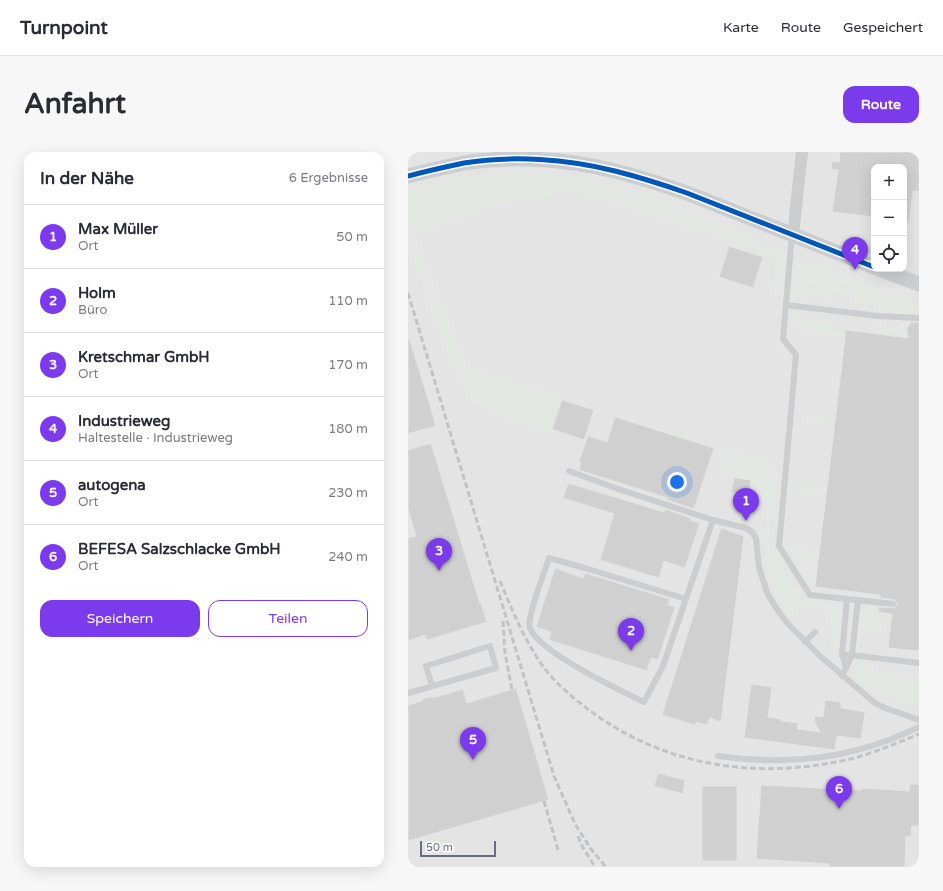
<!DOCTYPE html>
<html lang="de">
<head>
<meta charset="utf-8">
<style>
  :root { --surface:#fff; --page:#f7f7f7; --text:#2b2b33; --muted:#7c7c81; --line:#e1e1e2; --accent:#7c3aed }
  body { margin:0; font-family:"Varela Round",sans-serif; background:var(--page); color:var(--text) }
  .controls { position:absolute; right:12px; top:12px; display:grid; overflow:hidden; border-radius:8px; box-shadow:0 4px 16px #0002 }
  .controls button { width:36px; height:36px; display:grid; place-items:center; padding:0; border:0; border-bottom:1px solid var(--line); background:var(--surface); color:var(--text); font:20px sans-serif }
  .scale { position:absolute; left:12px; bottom:10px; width:76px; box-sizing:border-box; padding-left:4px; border:2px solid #676e80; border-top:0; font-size:11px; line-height:14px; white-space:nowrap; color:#676e80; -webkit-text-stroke:3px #fff; paint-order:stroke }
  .you { position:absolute; left:269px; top:330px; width:14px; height:14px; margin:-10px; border:3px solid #fff; border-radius:50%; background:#1a73e8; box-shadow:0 0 0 6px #1a73e833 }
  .badge { display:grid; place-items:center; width:26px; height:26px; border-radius:50%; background:var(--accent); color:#fff; font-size:13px; font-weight:700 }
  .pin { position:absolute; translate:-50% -33px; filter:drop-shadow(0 1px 2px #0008) }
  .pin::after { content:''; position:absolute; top:21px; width:14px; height:12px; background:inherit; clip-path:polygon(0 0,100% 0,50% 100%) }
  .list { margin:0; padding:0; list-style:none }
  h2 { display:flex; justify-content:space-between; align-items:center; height:52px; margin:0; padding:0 16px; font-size:17px }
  h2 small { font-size:13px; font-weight:400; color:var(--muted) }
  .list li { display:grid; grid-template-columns:26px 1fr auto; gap:12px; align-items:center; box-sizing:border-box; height:64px; padding:0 16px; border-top:1px solid var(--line) }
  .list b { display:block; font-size:15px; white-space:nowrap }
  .list p { margin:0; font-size:13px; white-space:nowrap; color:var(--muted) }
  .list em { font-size:13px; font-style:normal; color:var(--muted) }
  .actions { display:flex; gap:8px; padding:12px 16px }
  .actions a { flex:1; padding:9px 0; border:1px solid var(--accent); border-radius:12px; text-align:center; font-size:14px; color:var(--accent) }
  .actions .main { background:var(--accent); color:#fff }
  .icon { flex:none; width:22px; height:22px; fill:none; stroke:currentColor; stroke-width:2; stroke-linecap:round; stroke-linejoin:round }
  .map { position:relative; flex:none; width:511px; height:715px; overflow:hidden; border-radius:12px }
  header { display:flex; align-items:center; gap:24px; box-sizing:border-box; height:56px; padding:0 20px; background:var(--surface); border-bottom:1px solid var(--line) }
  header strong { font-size:19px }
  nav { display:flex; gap:22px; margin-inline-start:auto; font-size:14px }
  .intro { display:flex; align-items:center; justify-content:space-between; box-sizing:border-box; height:96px; padding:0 24px }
  h1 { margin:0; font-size:28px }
  .button { padding:10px 18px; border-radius:12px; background:var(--accent); color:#fff; font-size:14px; font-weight:700 }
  main { display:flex; gap:24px; padding:0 24px }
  aside { flex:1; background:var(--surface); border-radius:12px; box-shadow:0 4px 16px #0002 }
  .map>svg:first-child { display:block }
  .built { fill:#e4e4e5; fill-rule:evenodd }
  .green { fill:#e2e7e1 }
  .building { fill:#d0d0d1; stroke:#e3e3e2 }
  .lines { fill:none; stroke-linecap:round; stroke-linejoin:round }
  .service { stroke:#cccdce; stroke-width:6 }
  .minor { stroke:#cccdce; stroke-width:12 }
  .tertiary { stroke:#cccdce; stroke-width:15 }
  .rail { stroke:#c2c3c4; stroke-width:3; stroke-dasharray:6 3; stroke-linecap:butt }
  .cycleway-casing { stroke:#fff; stroke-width:8 }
  .cycleway { stroke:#0057b8; stroke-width:5 }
</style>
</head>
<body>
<header>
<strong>Turnpoint</strong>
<nav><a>Karte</a><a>Route</a><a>Gespeichert</a></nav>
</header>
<div class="intro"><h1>Anfahrt</h1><a class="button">Route</a></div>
<main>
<aside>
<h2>In der Nähe<small>6 Ergebnisse</small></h2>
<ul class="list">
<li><span class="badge">1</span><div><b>Max Müller</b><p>Ort</p></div><em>50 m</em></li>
<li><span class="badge">2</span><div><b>Holm</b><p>Büro</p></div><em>110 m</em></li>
<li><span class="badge">3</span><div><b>Kretschmar GmbH</b><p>Ort</p></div><em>170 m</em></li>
<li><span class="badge">4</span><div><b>Industrieweg</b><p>Haltestelle · Industrieweg</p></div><em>180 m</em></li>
<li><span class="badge">5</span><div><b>autogena</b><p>Ort</p></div><em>230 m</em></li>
<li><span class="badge">6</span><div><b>BEFESA Salzschlacke GmbH</b><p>Ort</p></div><em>240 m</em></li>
</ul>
<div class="actions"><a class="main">Speichern</a><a>Teilen</a></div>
</aside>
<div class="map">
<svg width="511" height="715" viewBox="0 0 511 715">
  <rect width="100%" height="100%" fill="#f4f4f3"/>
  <path class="built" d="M 0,0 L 511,0 L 511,715 L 0,715 ZM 466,15 L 496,15 L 496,117 L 466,117 Z"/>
  <g class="green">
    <path d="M 100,20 C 133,20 166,23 197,30 C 247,42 294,63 341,82 L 346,91 L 377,103 L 373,134 L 370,134 L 369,142 L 364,142 L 368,103 L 145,33 L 141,46 L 98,50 L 6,83 L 59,215 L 153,245 L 142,282 L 75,257 C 48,242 18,141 6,108 L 0,95 L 0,38 C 33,27 66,23 100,20 Z"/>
    <path d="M 389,110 L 404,116 L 413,114 L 443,126 L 442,136 L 436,135 L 437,132 L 429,131 L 428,136 L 442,138 L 442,142 L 427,140 L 426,146 L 410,145 L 411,137 L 406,137 L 406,135 L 404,135 L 404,133 L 399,132 L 398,139 L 408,140 L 407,144 L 390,142 L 389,150 L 384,147 Z"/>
    <path d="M 447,127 L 511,152 L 511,164 L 471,160 L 471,152 L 444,148 Z"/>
    <path d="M 389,160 L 392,160 L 391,167 L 423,171 L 422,180 L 429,181 L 430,174 L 434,175 L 433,185 L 395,180 L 395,179 L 394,180 C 383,178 386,169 387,161 Z"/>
    <path d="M 470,167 L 477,176 L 495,178 L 502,168 L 511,168 L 511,170 C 503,167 498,173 500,181 L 511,187 L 438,178 L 438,175 L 467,179 Z"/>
    <path d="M 199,261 L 356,308 C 363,313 366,316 367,324 L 360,393 L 394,447 C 406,455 429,447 435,462 L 432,462 L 431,468 L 435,468 L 431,498 L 427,498 L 422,495 L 425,471 L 413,456 L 391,454 L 381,464 C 354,424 353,396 360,350 L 346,349 L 343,368 L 338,371 L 343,325 L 339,325 L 339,327 L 311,324 L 315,301 L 286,289 L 200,262 Z"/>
    <path d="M 398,262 L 415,263 L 415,268 L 419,268 L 420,264 L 424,266 L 423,269 L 396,267 Z"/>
    <path d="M 389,336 L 415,338 L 415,342 L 389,339 Z"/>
    <path d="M 389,397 L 410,399 L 407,430 L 401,429 L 393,416 L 402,417 L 402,412 L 395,411 L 394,414 L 392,414 L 385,403 L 386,399 Z"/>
    <path d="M 454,440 L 486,444 L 485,448 L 454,444 Z"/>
    <path d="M 457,454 L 456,457 L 458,457 L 458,454 L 469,455 L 468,460 L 476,461 L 481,456 L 480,463 L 472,462 L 471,467 L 480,468 L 480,470 L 451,467 L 452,458 Z"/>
    <path d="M 451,468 L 475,470 L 474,479 L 454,477 L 450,500 L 447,498 Z"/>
    <path d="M 448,511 L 466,513 L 465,520 L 511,526 L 511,552 C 497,552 486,547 475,540 L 471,545 L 460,538 L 447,526 L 451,520 L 449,517 Z"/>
  </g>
  <g class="building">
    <path d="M 432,0 L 511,0 L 511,40 L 505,39 L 501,71 L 496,70 L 496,15 L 466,15 L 466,65 L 424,60 L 430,18 L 423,17 L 424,9 L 431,10 Z"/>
    <path d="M 321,94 L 355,105 L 345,136 L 311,125 Z"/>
    <path d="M 503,170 L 511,170 L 511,499 L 480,496 L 484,462 L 470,460 L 471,455 L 486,456 L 489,453 L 487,448 L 472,446 L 472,443 L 407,435 L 438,178 L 500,186 L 499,176 Z"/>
    <path d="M 0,188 L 2,188 L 28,274 L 0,282 Z"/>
    <path d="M 154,248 L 186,258 L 176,288 L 144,277 Z"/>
    <path d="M 207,265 L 306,296 L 286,357 L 259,348 L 260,346 L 171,318 L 173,310 L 171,309 L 180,284 L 199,290 Z"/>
    <path d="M 23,291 L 72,452 L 73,451 L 79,470 L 19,488 L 17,483 L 0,489 L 0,386 L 8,384 L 0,358 L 0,298 Z"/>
    <path d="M 326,326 L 343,328 L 340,351 L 331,349 L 332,343 L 323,340 Z"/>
    <path d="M 160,331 L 256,360 L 257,357 L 283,366 L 282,368 L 292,371 L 277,416 L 256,409 L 251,426 L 192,408 L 206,362 L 155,346 Z"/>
    <path d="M 313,376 L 336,384 L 313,570 L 302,566 L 299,573 L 288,570 L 287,573 L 254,563 Z"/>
    <path d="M 147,416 L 175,426 L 177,421 L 262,447 L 260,453 L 267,455 L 250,508 L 243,506 L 239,519 L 141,488 L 143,480 L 128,475 Z"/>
    <path d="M 343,532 L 364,535 L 360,565 L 373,567 L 373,569 L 390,571 L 389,577 L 412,580 L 406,569 L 407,564 L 415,565 L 417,548 L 433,550 L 433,556 L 457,560 L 453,587 L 429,584 L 427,598 L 336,586 Z"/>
    <path d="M 108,536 L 141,648 L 0,689 L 0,553 L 14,549 L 14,547 L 25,544 L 25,546 L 55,537 L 59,551 Z"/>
    <path d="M 250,621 L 277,628 L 275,642 L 246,634 Z"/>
    <path d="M 502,632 L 511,632 L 511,674 L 504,674 L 503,685 L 498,684 L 497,715 L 421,715 L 422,712 L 348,707 L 353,633 L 453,638 L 454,636 L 501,639 Z"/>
    <rect x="294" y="634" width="35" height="75"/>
  </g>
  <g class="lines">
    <g class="service">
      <path d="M 384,83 L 375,187 L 388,203 L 371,394 L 402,443 L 485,452"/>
      <path d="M 378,153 L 470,164 L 511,166"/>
      <path d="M 161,319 L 210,337 L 305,368 L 338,376 L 344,380 L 348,387 L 351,416 L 360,443 L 373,463 L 381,473 L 412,504 L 467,551 L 477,556 L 511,568"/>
      <path d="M 278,447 L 177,416 L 141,406 C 137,419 118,466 122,476 C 130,499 213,539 236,550 L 255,514 L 305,368"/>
      <path d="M 397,490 L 407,480"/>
      <path d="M 434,502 L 511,511"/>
      <path d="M 438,516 L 434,502 L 439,447"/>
      <path d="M 434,524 L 444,503 L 450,448"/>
      <path d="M 0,541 L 88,516 L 82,494 L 18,514 L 24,534"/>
      <path d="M 310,604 C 381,614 446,607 511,575"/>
    </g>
    <path class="minor" d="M 385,83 L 394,0"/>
    <g class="tertiary">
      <path d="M 0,24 C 19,19 37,15 56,11 C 105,3 159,7 207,19 C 231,25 256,33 279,41 L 466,115"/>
      <path d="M 471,117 L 511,132"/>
    </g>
    <g class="rail">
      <path d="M 0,141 L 146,624 L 167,672 L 183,697 L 198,715"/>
      <path d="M 92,429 C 104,458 116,487 134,513 C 147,531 164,545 181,558 C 253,612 341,627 428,610 C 457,605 484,593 511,582"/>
      <path d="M 95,469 L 97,501 L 104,538"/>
      <path d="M 136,649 L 150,698"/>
      <path d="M 170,684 L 174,694 L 187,715"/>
    </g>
    <defs>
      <path id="cycleway" d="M 0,24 C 19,19 37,15 56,11 C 105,3 159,7 207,19 C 231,25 256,33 279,41 L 466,115"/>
    </defs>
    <use href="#cycleway" class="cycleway-casing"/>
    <use href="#cycleway" class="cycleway"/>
  </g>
</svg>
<div class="controls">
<button>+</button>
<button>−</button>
<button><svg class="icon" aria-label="locate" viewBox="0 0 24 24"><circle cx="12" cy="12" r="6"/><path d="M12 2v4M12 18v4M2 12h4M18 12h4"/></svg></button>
</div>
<div class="scale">50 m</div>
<div class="you"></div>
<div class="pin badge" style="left:338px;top:369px">1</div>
<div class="pin badge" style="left:223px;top:499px">2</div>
<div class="pin badge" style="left:31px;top:419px">3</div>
<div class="pin badge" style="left:447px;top:118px">4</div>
<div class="pin badge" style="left:65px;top:608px">5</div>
<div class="pin badge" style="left:431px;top:657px">6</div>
</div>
</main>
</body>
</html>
